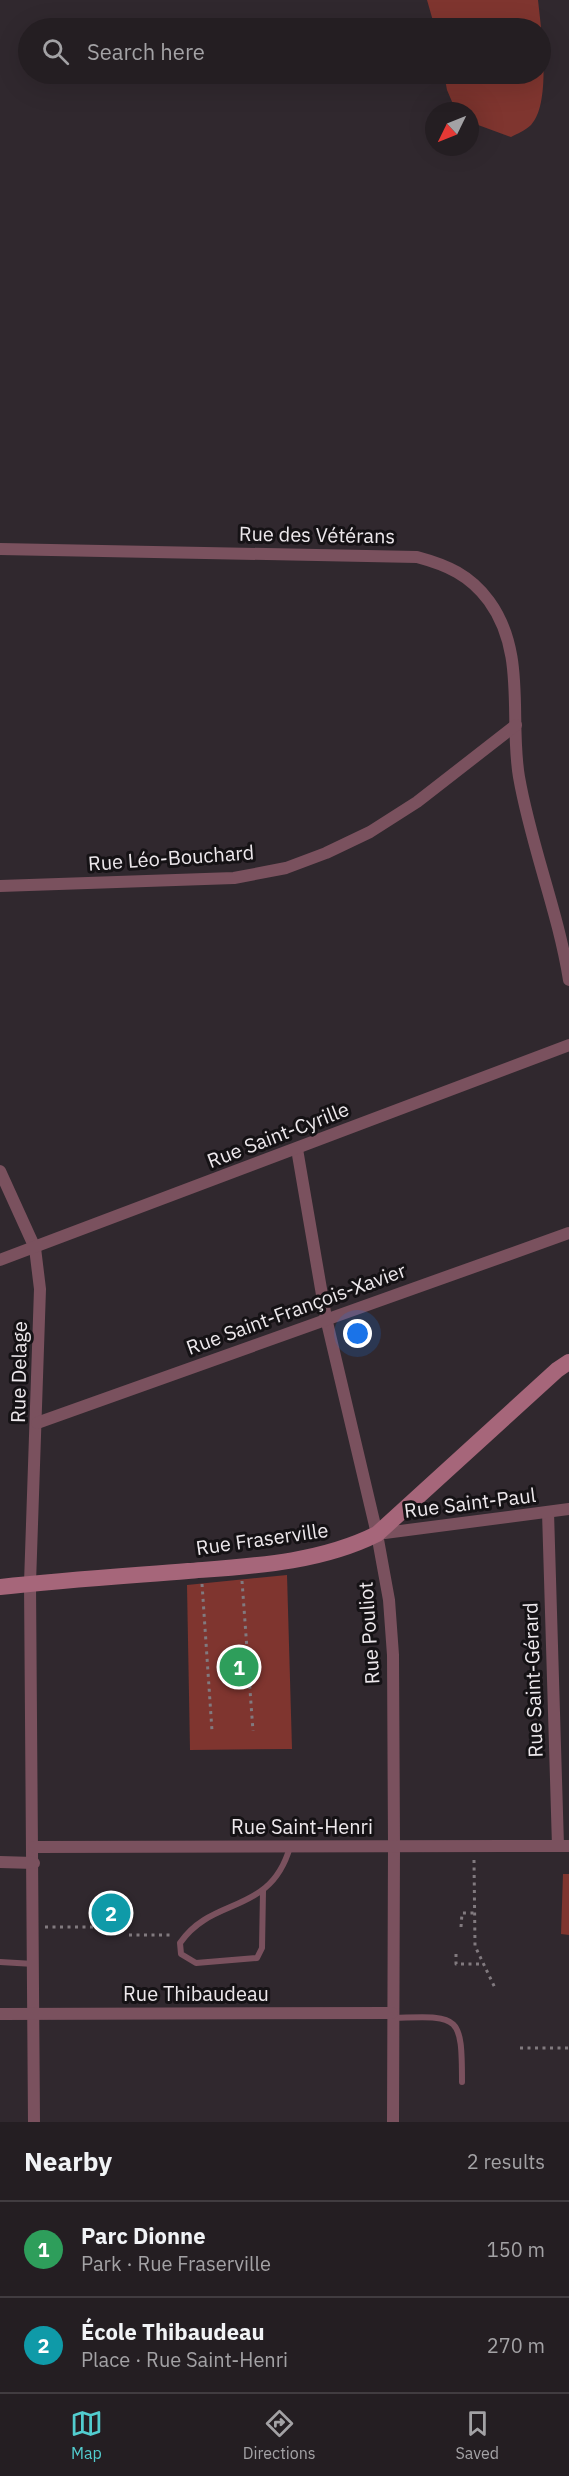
<!DOCTYPE html>
<html lang="en">
<head>
<meta charset="utf-8">
<style>
  :root { --surface:#241e22; --page:#2c272a; --text:#f1f3f6; --muted:#a3a2a5; --line:#413c40; --accent:#52cdcf }
  body { margin:0; font-family:"IBM Plex Sans",sans-serif; background:var(--page); color:var(--text) }
  .compass { position:absolute; left:425px; top:102px; width:54px; height:54px; border-radius:50%; background:var(--surface); box-shadow:0 6px 24px #0002; rotate:227deg }
  .you { position:absolute; left:358px; top:1334px; width:21px; height:21px; margin:-15px; border:4px solid #fff; border-radius:50%; background:#1a73e8; box-shadow:0 0 0 9px #1a73e833 }
  .badge { display:grid; place-items:center; width:39px; height:39px; border-radius:50%; background:var(--accent); color:#fff; font-size:20px; font-weight:700 }
  .pin { position:absolute; translate:-50% -50%; border:3px solid #fff; box-shadow:0 2px 6px #0006 }
  .list { margin:0; padding:0; list-style:none }
  h2 { display:flex; justify-content:space-between; align-items:center; height:78px; margin:0; padding:0 24px; font-size:26px }
  h2 small { font-size:20px; font-weight:400; color:var(--muted) }
  .list li { display:grid; grid-template-columns:39px 1fr auto; gap:18px; align-items:center; box-sizing:border-box; height:96px; padding:0 24px; border-top:2px solid var(--line) }
  .list b { display:block; font-size:22px; white-space:nowrap }
  .list p { margin:0; font-size:20px; white-space:nowrap; color:var(--muted) }
  .list em { font-size:20px; font-style:normal; color:var(--muted) }
  .icon { flex:none; width:33px; height:33px; fill:none; stroke:currentColor; stroke-width:2; stroke-linecap:round; stroke-linejoin:round }
  .map { position:relative; flex:none; width:569px; height:2122px; overflow:hidden }
  .search { position:absolute; background:var(--surface); box-shadow:0 6px 24px #0002; left:18px; right:18px; top:18px; height:66px; display:flex; align-items:center; gap:15px; box-sizing:border-box; padding:0 21px; border-radius:33px; color:var(--muted); font-size:22px }
  .sheet { height:270px; background:var(--surface) }
  nav { display:flex; justify-content:space-around; align-items:center; box-sizing:border-box; height:84px; border-top:2px solid var(--line); background:var(--surface); font-size:16px; color:var(--muted) }
  nav a { display:grid; justify-items:center; gap:3px }
  nav .on { color:var(--accent) }
  .map>svg:first-child { display:block }
  .green { fill:#7f352f }
  .lines { fill:none; stroke-linecap:round; stroke-linejoin:round }
  .path { stroke:#817a7f; stroke-width:3; stroke-dasharray:3 4.5; stroke-linecap:butt }
  .service { stroke:#7a515e; stroke-width:6 }
  .minor { stroke:#7a515e; stroke-width:12 }
  .secondary { stroke:#a6667a; stroke-width:16 }
  .labels { text-anchor:middle; stroke-width:6; stroke-linejoin:round; paint-order:stroke }
  .street-label { font-size:20px; fill:#ede8ec; stroke:#151215 }
</style>
</head>
<body>
<div class="map">
<svg width="569" height="2122" viewBox="0 0 569 2122">
  <rect width="100%" height="100%" fill="#30282e"/>
  <g class="green">
    <path d="M 427,0 L 538,0 C 541,28 552,103 531,125 C 526,130 517,134 511,137 L 470,122 L 470,111 L 456,111 L 447,90 L 444,74 L 540,74 L 540,28 L 435,28 Z"/>
    <path d="M 287,1575 L 292,1749 L 190,1750 L 187,1585 Z"/>
    <path d="M 563,1874 L 569,1874 L 569,1935 L 561,1934 Z"/>
  </g>
  <g class="lines">
    <g class="path">
      <path d="M 242,1581 L 253,1731"/>
      <path d="M 202,1584 L 212,1731"/>
      <path d="M 474,1860 L 475,1946 L 495,1988"/>
      <path d="M 45,1927 L 94,1927"/>
      <path d="M 461,1927 L 462,1913 L 475,1913"/>
      <path d="M 129,1935 L 172,1935"/>
      <path d="M 456,1954 L 456,1964 L 483,1964"/>
      <path d="M 520,2048 L 569,2048"/>
    </g>
    <g class="service">
      <path d="M 263,1891 L 262,1948 L 257,1958 L 196,1963 L 181,1954 L 180,1943 C 213,1895 270,1916 290,1847"/>
      <path d="M 0,1962 L 34,1964"/>
      <path d="M 392,2018 C 459,2016 462,2013 462,2082"/>
    </g>
    <g class="minor">
      <path d="M 0,549 L 417,557 C 447,565 470,575 489,601 C 527,653 509,719 519,777 C 531,846 558,911 569,980"/>
      <path d="M 0,886 L 234,878 L 286,868 L 326,853 L 370,832 L 417,802 L 516,725"/>
      <path d="M 297,1149 L 326,1318 L 377,1534 L 389,1600 L 393,1655 L 394,1846 L 393,2122"/>
      <path d="M 0,1171 L 35,1248 L 40,1289 L 30,1583 L 34,2122"/>
      <path d="M 0,1260 L 569,1045"/>
      <path d="M 37,1423 L 569,1233"/>
      <path d="M 548,1512 L 558,1846"/>
      <path d="M 377,1534 L 569,1509"/>
      <path d="M 34,1847 L 569,1846"/>
      <path d="M 0,1862 L 34,1863"/>
      <path d="M 0,2014 L 392,2013"/>
    </g>
    <path class="secondary" d="M 0,1587 C 63,1580 125,1576 188,1571 C 252,1566 319,1563 377,1534 L 557,1370 L 569,1362"/>
  </g>
  <g class="labels">
    <g class="street-label">
      <text transform="translate(317 535) rotate(1)" y="7">Rue des Vétérans</text>
      <text transform="translate(171 858) rotate(-4)" y="7">Rue Léo-Bouchard</text>
      <text transform="translate(278 1135) rotate(-21)" y="7">Rue Saint-Cyrille</text>
      <text transform="translate(296 1309) rotate(-20)" y="7">Rue Saint-François-Xavier</text>
      <text transform="translate(19 1372) rotate(-89)" y="7">Rue Delage</text>
      <text transform="translate(470 1503) rotate(-7)" y="7">Rue Saint-Paul</text>
      <text transform="translate(262 1539) rotate(-8)" y="7">Rue Fraserville</text>
      <text transform="translate(369 1633) rotate(-94)" y="7">Rue Pouliot</text>
      <text transform="translate(533 1680) rotate(-92)" y="7">Rue Saint-Gérard</text>
      <text x="302" y="1834">Rue Saint-Henri</text>
      <text x="196" y="2001">Rue Thibaudeau</text>
    </g>
  </g>
</svg>
<svg class="compass" viewBox="-18 -18 36 36"><path d="M0-13l5 13h-10z" fill="#e53935"/><path d="M0 13l5-13h-10z" fill="#a3a2a5"/></svg>
<div class="you"></div>
<div class="pin badge" style="left:239px;top:1667px;background:#2e9e5b">1</div>
<div class="pin badge" style="left:111px;top:1913px;background:#0f9aa8">2</div>
<div class="search"><svg class="icon" aria-label="search" viewBox="0 0 24 24"><circle cx="10" cy="10" r="6"/><path d="M15 15l6 6"/></svg>Search here</div>
</div>
<section class="sheet">
<h2>Nearby<small>2 results</small></h2>
<ul class="list">
<li><span class="badge" style="background:#2e9e5b">1</span><div><b>Parc Dionne</b><p>Park · Rue Fraserville</p></div><em>150 m</em></li>
<li><span class="badge" style="background:#0f9aa8">2</span><div><b>École Thibaudeau</b><p>Place · Rue Saint-Henri</p></div><em>270 m</em></li>
</ul>
</section>
<nav>
<a class="on"><svg class="icon" aria-label="map" viewBox="0 0 24 24"><path d="M3 6l6-2 6 2 6-2v14l-6 2-6-2-6 2zM9 4v14M15 6v14"/></svg>Map</a>
<a><svg class="icon" aria-label="directions" viewBox="0 0 24 24"><path d="M12 3l9 9-9 9-9-9zM9 14v-3h6M13 9l2 2-2 2"/></svg>Directions</a>
<a><svg class="icon" aria-label="saved" viewBox="0 0 24 24"><path d="M7 4h10v16l-5-4-5 4z"/></svg>Saved</a>
</nav>
</body>
</html>
